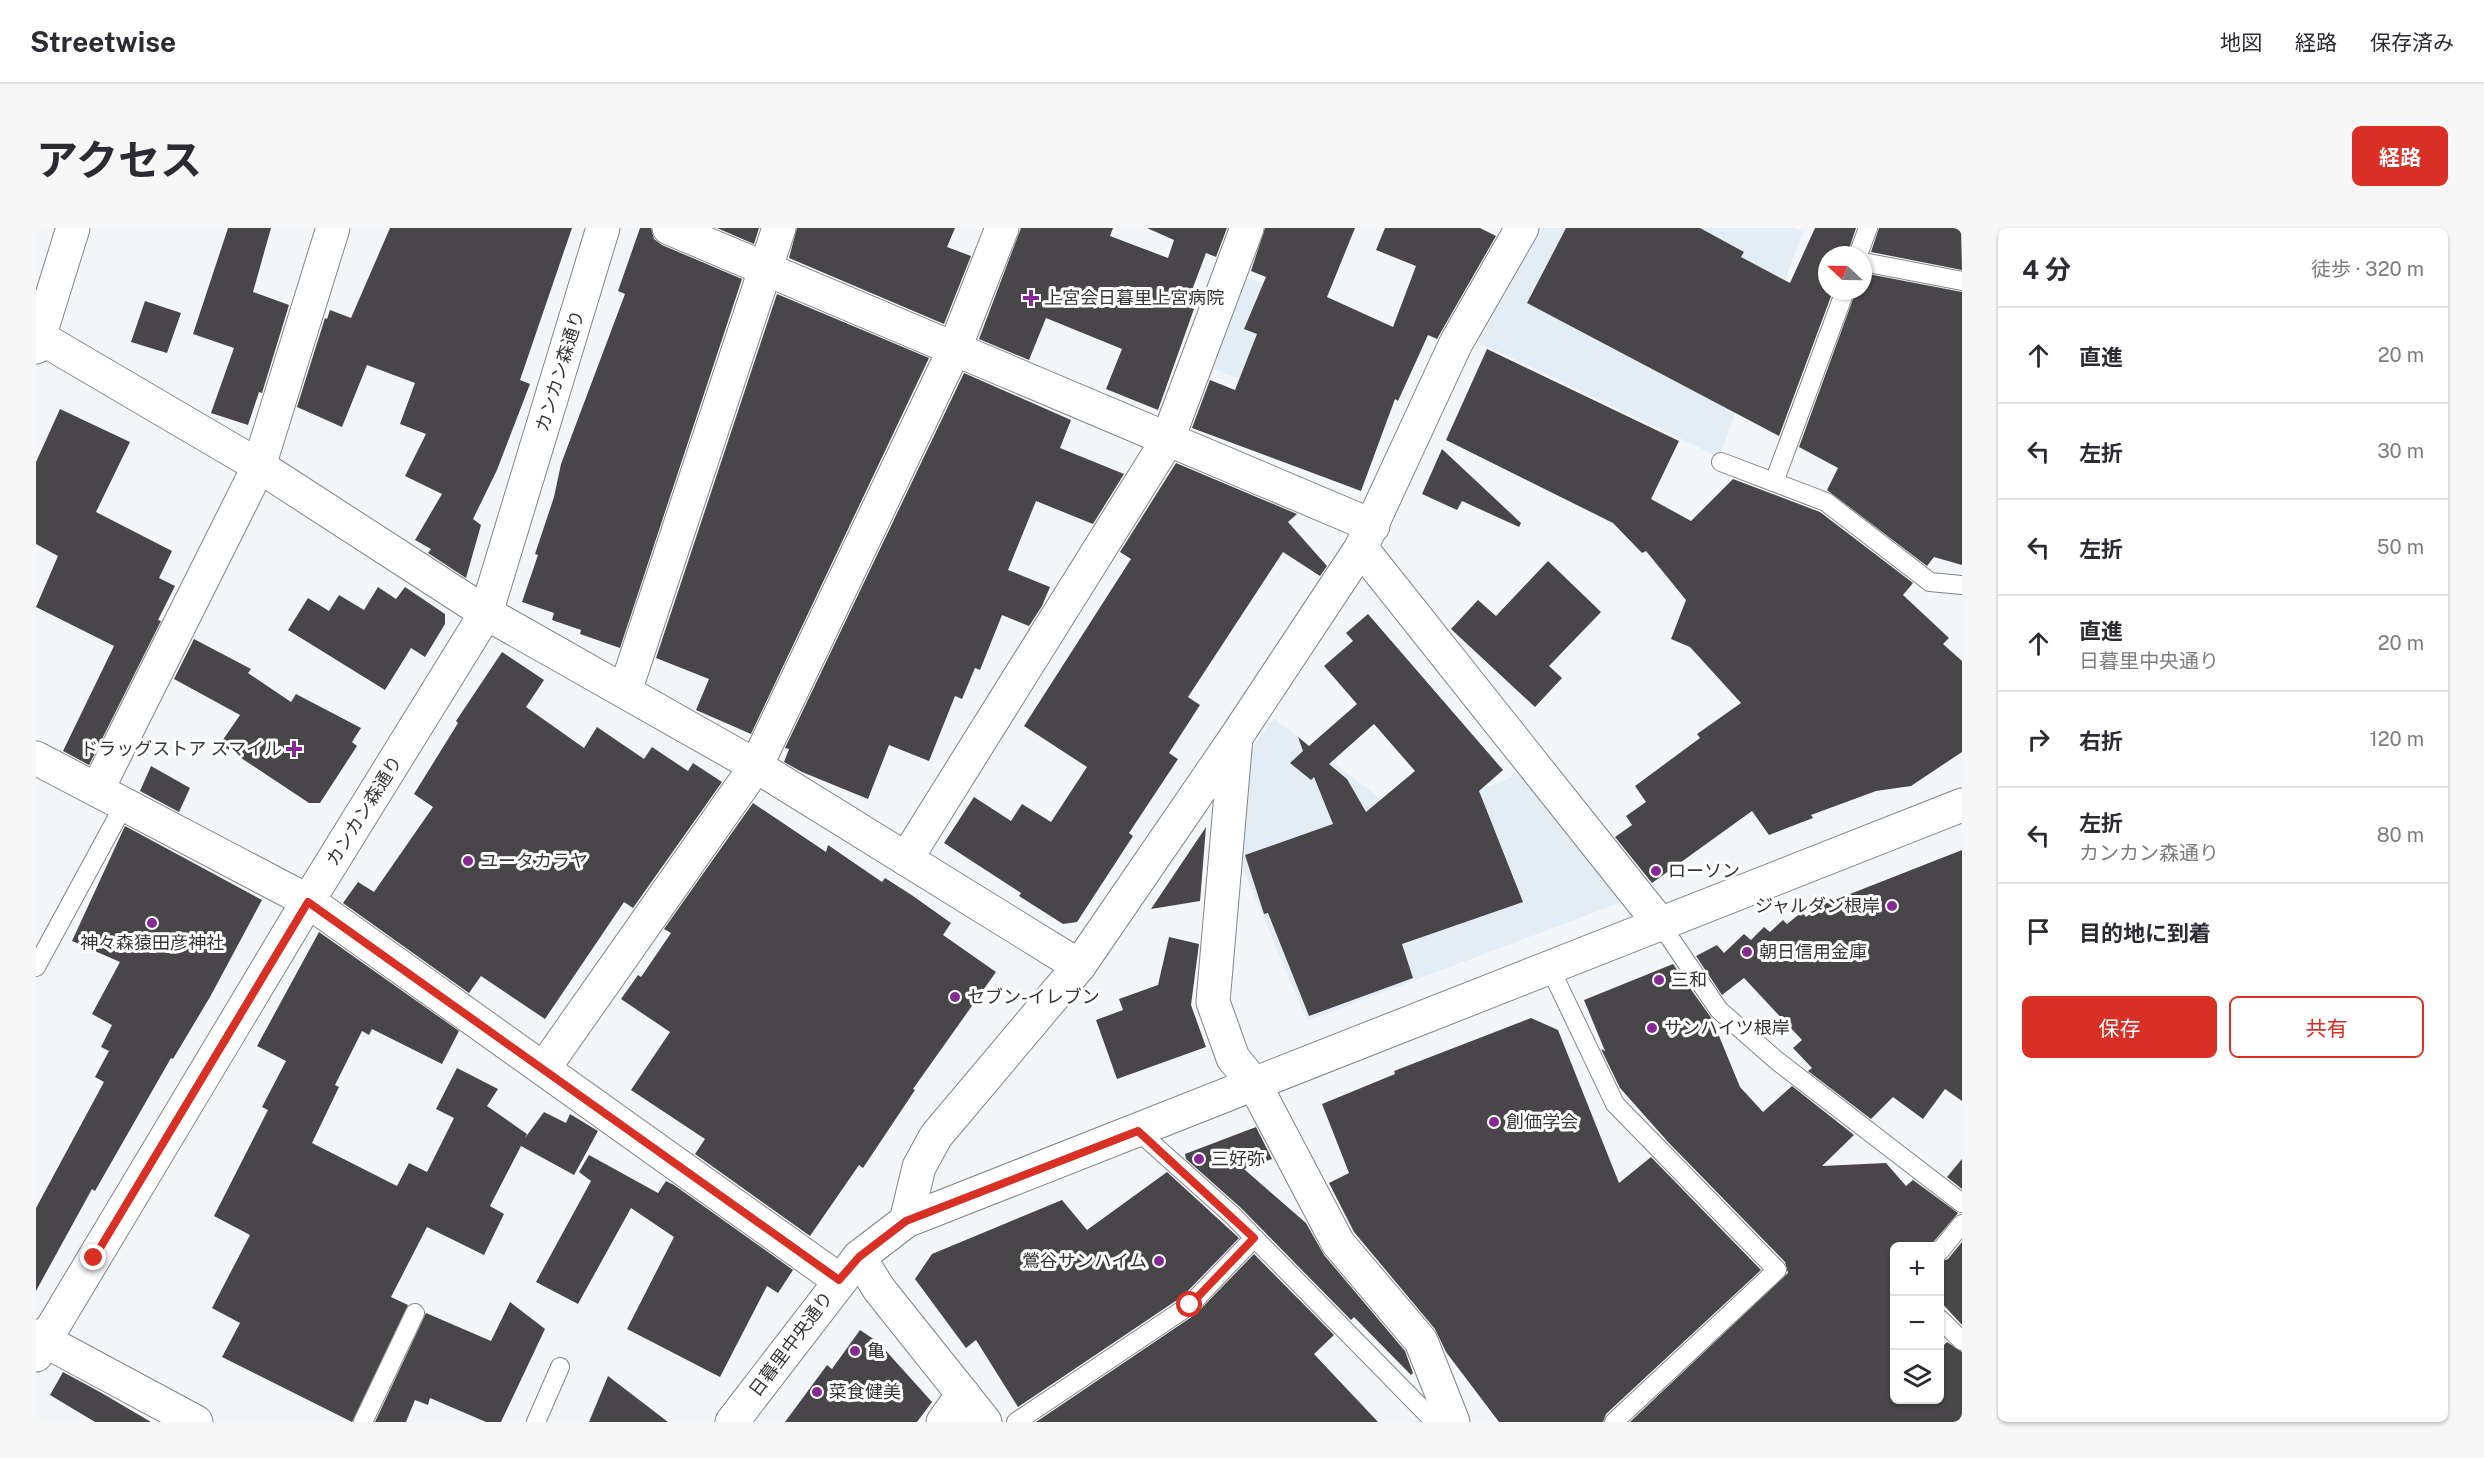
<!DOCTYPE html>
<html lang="ja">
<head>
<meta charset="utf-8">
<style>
  :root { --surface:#fff; --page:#f7f7f7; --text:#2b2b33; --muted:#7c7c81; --line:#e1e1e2; --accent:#d93025 }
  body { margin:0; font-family:"Public Sans","Noto Sans JP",sans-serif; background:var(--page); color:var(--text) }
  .controls { position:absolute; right:18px; bottom:18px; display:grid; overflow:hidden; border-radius:9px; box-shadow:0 2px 4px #0004 }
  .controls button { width:54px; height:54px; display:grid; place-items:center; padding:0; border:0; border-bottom:2px solid var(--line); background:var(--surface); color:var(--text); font:30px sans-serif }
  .compass { position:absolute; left:1782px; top:18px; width:54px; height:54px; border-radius:50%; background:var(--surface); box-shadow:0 2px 4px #0004; rotate:292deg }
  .stop { position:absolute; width:18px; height:18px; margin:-14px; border:4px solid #d93025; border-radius:50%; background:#fff }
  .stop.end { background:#d93025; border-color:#fff; box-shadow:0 2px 6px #0008 }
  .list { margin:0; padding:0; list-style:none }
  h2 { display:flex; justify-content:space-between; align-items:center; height:78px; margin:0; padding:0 24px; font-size:26px }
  h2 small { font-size:20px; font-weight:400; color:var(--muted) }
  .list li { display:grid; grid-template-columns:39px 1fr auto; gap:18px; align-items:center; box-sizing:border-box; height:96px; padding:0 24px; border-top:2px solid var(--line) }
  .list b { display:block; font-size:22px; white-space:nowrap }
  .list p { margin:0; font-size:20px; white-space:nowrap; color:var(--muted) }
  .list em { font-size:20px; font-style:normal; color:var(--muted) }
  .actions { display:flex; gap:12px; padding:18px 24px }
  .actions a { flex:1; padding:14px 0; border:2px solid var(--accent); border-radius:9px; text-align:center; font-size:21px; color:var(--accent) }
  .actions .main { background:var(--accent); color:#fff }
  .icon { flex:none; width:33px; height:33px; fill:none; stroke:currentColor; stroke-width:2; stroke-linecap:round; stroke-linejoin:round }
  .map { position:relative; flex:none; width:1926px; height:1194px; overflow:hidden; border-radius:9px }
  header { display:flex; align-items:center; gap:36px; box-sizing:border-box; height:84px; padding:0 30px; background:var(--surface); border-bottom:2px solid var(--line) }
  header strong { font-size:28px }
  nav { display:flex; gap:33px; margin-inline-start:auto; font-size:21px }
  .intro { display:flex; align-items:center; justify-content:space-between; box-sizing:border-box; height:144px; padding:0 36px }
  h1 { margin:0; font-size:42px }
  .button { padding:15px 27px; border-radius:9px; background:var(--accent); color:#fff; font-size:21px; font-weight:700 }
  main { display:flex; gap:36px; padding:0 36px }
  aside { flex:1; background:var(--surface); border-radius:9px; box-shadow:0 2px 4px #0004 }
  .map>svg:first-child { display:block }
  .built { fill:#e3edf6 }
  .building { fill:#494649; fill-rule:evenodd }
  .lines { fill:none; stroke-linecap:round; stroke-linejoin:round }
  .lane-casing { stroke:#828588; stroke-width:20 }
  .street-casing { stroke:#828588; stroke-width:35 }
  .secondary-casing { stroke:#828588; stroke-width:35 }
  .lane { stroke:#fff; stroke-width:18 }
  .street { stroke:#fff; stroke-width:33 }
  .secondary { stroke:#fff; stroke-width:33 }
  .route { stroke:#d93025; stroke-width:8 }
  .poi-dot { fill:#862994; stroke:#fff; stroke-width:2 }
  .labels { text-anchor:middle; stroke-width:6; stroke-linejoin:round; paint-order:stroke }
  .poi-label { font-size:18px; fill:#333536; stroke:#fff; text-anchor:start }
  .street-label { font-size:18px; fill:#333536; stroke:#fff }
</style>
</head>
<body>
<header>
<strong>Streetwise</strong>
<nav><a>地図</a><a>経路</a><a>保存済み</a></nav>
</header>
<div class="intro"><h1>アクセス</h1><a class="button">経路</a></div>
<main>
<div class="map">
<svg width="1926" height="1194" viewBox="0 0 1926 1194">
  <rect width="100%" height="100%" fill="#f3f6f9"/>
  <g class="built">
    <path d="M 1507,0 L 1760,0 L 1767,4 L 1683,229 L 1440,113 Z"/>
    <path d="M 1209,49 L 1289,79 L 1255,170 L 1175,140 Z"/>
    <path d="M 1238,491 L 1372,591 L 1494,542 L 1594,671 L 1271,793 L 1205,636 L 1202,538 Z"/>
  </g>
  <g class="building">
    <path d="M 192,0 L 235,0 L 217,64 L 253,77 L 226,165 L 223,164 L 212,197 L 175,185 L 198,120 L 157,106 Z"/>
    <path d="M 354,0 L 536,0 L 484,152 L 494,156 L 461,242 L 437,291 L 445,297 L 430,350 L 392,325 L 395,321 L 379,312 L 406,266 L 369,248 L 390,206 L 364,196 L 379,155 L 331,137 L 306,199 L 261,179 L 289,90 L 291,91 L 294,82 L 315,90 Z"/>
    <path d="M 604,0 L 615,0 L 618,11 L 626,17 L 706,51 L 584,420 L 544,406 L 545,402 L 516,392 L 518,385 L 486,374 L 502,327 L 499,326 L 518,269 L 525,236 L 589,66 L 582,63 Z"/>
    <path d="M 681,0 L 723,0 L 718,16 Z"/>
    <path d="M 761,0 L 919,0 L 911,19 L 935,28 L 908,96 L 753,30 Z"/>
    <path d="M 985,0 L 1077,0 L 1074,8 L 1132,30 L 1138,12 L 1111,0 L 1191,0 L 1180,29 L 1170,25 L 1150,78 L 1158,81 L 1122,182 L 1070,161 L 1086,121 L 1010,90 L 993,132 L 943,111 Z"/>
    <path d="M 1229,0 L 1319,0 L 1291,69 L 1357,99 L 1380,38 L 1340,22 L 1349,0 L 1444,0 L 1460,8 L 1401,111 L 1392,107 L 1362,173 L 1359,171 L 1325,263 L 1156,200 L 1174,152 L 1199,162 L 1221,106 L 1208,101 L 1230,49 L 1215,43 Z"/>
    <path d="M 1530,0 L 1664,0 L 1708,24 L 1705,29 L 1754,55 L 1779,0 L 1820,0 L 1811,27 L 1791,27 L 1791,63 L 1797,63 L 1743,208 L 1491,75 Z"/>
    <path d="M 1843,0 L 1925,0 L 1926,42 L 1835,24 Z"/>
    <path d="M 1827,45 L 1926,64 L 1926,337 L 1898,329 L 1891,338 L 1791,262 L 1802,240 L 1763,219 L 1820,63 L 1827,63 Z"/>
    <path d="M 741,66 L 893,130 L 715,506 L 660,482 L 673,451 L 620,430 Z"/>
    <path d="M 109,73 L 145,85 L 131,125 L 95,114 Z"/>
    <path d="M 1451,121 L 1643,213 L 1615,271 L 1655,293 L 1697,251 L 1784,284 L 1877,355 L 1867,367 L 1913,410 L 1907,416 L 1926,433 L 1926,524 L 1875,558 L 1840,563 L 1775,587 L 1777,590 L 1733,607 L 1716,583 L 1616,655 L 1579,609 L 1596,597 L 1590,588 L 1610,574 L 1599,558 L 1664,510 L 1661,506 L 1705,475 L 1654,419 L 1635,411 L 1650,372 L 1610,323 L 1606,325 L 1577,295 L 1410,212 Z"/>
    <path d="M 928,145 L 1035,192 L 1024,220 L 1088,246 L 1057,296 L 1000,273 L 972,342 L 1014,359 L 1006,378 L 993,398 L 966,387 L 944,442 L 939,440 L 926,471 L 919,468 L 893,533 L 853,517 L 832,571 L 766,544 L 748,534 L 753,521 L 749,520 Z"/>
    <path d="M 24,181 L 94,214 L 60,284 L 136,323 L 123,350 L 139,358 L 122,392 L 125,393 L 53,537 L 27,523 L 78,418 L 0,379 L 22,328 L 0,316 L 0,234 Z"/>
    <path d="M 1406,221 L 1485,295 L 1483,299 L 1426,273 L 1421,282 L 1386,266 Z"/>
    <path d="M 1140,235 L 1261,286 L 1252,294 L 1291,338 L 1284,348 L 1247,324 L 1152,469 L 1164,477 L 1133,525 L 1142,531 L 1093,605 L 1097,608 L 1041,694 L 1027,696 L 983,668 L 985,665 L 908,615 L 938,569 L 975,593 L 986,576 L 1015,594 L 1051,539 L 988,498 L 1095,331 L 1084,324 Z"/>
    <path d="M 1512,333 L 1565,384 L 1513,438 L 1526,450 L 1499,479 L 1415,401 L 1442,372 L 1460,388 Z"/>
    <path d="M 342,359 L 360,371 L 369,359 L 409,386 L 409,396 L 389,429 L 375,420 L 349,462 L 252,402 L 272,370 L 293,383 L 303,367 L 328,382 Z"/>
    <path d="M 1332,386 L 1467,542 L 1443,563 L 1487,674 L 1366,716 L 1377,750 L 1273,788 L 1232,685 L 1228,686 L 1209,627 L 1297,596 L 1278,549 L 1275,552 L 1254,535 L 1267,523 L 1262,509 L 1273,518 L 1321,476 L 1288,438 L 1317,413 L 1310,405 ZM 1338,496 L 1379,543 L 1330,584 L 1311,551 L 1293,536 Z"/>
    <path d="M 158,411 L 215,441 L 212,445 L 255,474 L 260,466 L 325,500 L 316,514 L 321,518 L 284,575 L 273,575 L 184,516 L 204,487 L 138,451 Z"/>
    <path d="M 466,424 L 508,452 L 490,479 L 548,520 L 561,499 L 608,531 L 616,519 L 652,543 L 657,535 L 686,554 L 597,680 L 588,674 L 509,791 L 445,748 L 433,765 L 307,675 L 322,654 L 338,664 L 397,579 L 378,566 L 422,495 L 420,493 Z"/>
    <path d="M 115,538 L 154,560 L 143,584 L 104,563 Z"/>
    <path d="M 717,575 L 790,624 L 792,617 L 846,654 L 849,650 L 877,668 L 915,695 L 907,707 L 960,744 L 877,861 L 879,862 L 827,940 L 823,937 L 774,1008 L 659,926 L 669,911 L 595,862 L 634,804 L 585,771 L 602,747 L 605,749 L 635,705 L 628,701 Z"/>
    <path d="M 89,598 L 226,672 L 174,769 L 137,831 L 135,830 L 59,963 L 56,961 L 0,1063 L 0,980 L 68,854 L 59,849 L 73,823 L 65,819 L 76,797 L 56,786 L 84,734 L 36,713 Z"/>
    <path d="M 1170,599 L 1164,673 L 1115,681 Z"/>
    <path d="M 1926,622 L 1926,873 L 1909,861 L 1887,891 L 1857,869 L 1835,891 L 1772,843 L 1776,840 L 1757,820 L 1766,812 L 1708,750 L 1686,767 L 1660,728 L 1681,717 L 1688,725 L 1708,706 L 1715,712 L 1728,699 L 1734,704 L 1747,692 L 1751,696 L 1766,684 L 1770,689 L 1786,677 Z"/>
    <path d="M 283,704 L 423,803 L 406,836 L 336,801 L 333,807 L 326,803 L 299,857 L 303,859 L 276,915 L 361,958 L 373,935 L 391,944 L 418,890 L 400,881 L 421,840 L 462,861 L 451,878 L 491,906 L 489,910 L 508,884 L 530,895 L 534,886 L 562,903 L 538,947 L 485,918 L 454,978 L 468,986 L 448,1027 L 391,999 L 355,1069 L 372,1077 L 316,1194 L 186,1129 L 204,1095 L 176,1080 L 214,1007 L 178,988 L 232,882 L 226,879 L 250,833 L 221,818 Z"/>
    <path d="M 1133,709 L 1163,716 L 1155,777 L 1170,819 L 1081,851 L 1060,792 L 1087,782 L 1083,771 L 1122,757 Z"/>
    <path d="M 1637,736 L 1676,791 L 1704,859 L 1727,884 L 1756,858 L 1818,907 L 1786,938 L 1850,935 L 1870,958 L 1877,952 L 1922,985 L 1894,1018 L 1858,1018 L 1858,1172 L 1904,1172 L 1904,1121 L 1911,1114 L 1926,1124 L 1926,1194 L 1594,1194 L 1752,1045 L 1749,1034 L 1633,915 L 1584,860 L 1565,821 L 1569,823 L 1548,772 Z"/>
    <path d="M 1495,790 L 1522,802 L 1583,955 L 1615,929 L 1725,1042 L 1570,1186 L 1567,1194 L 1463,1194 L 1410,1124 L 1399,1101 L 1318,1004 L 1293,955 L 1313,945 L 1286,876 L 1359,846 L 1358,843 Z"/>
    <path d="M 1220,899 L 1236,931 L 1208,941 L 1270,995 L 1288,1027 L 1369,1123 L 1377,1145 L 1375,1147 L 1318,1089 L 1315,1092 L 1204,979 L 1150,931 L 1149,926 Z"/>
    <path d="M 553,927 L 622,965 L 630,953 L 638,957 L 757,1042 L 742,1065 L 731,1058 L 684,1149 L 591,1101 L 638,1009 L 595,980 L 542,1076 L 500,1054 L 555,953 L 543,944 Z"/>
    <path d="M 1926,931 L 1926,961 L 1911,949 Z"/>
    <path d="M 1131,944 L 1203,1010 L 1147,1068 L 982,1179 L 940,1112 L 930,1120 L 879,1051 L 896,1026 L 1026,972 L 1051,1002 Z"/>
    <path d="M 1926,1014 L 1926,1097 L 1904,1073 L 1904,1034 L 1912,1031 Z"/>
    <path d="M 1218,1026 L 1298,1107 L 1278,1126 L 1342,1194 L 1000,1194 L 1160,1086 Z"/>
    <path d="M 474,1074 L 509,1101 L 465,1194 L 450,1194 L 394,1170 L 392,1177 L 379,1172 L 370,1194 L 339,1194 L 390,1085 L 455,1113 Z"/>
    <path d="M 824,1102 L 842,1114 L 896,1174 L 881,1194 L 749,1194 L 791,1137 L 796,1141 Z"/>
    <path d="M 27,1144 L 64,1164 L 115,1194 L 59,1194 L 14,1167 Z"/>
    <path d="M 572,1148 L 632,1194 L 553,1194 Z"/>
  </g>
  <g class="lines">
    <defs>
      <g id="lane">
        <path d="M 1822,27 L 1832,0"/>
        <path d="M 1827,34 L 1926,53"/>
        <path d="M 1685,234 L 1790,274 L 1894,354 L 1926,357"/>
        <path d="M 1738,254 L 1809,63"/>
        <path d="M 1625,697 L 1683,782 L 1740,832 L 1926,975"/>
        <path d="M 0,739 L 88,577"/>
        <path d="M 1514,740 L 1579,876 L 1741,1042 L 1578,1194"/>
        <path d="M 1102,903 L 1196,987 L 1399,1194"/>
        <path d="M 1904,1023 L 1926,996"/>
        <path d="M 1904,1091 L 1926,1113"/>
        <path d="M 327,1194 L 379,1085"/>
        <path d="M 500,1194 L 524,1139"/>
        <path d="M 980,1194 L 1154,1077 L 1218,1010"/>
      </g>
      <g id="street">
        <path d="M 633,0 L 1337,298"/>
        <path d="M 0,107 L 223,238 L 450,385 L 720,538 L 1043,738"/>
        <path d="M 0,119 L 37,0"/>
        <path d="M 1325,320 L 1625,697"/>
        <path d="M 589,463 L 743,0"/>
        <path d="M 1200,509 L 1177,774 L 1197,830 L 1219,857 L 1302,1015 L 1385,1113 L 1417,1194"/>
        <path d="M 0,530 L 272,673 L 803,1052"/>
        <path d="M 61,562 L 223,238 L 297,0"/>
        <path d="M 870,631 L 1131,213 L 1211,0"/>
        <path d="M 508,840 L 720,538 L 918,122 L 966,0"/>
        <path d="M 0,1108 L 160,1194"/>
        <path d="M 907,1194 L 927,1166"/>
      </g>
      <g id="secondary">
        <path d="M 870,993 L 883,939 L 900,908 L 1043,738 L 1200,509 L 1325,320 L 1420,115 L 1486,0"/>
        <path d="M 823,1029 L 843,1061 L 949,1194"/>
        <path d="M 0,1127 L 272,673 L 450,385 L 567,0"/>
        <path d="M 696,1194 L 823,1029 L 870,993 L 1926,577"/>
      </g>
    </defs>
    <use href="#lane" class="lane-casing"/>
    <use href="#street" class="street-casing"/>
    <use href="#secondary" class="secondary-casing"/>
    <use href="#lane" class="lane"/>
    <use href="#street" class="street"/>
    <use href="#secondary" class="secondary"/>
  </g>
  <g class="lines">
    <path class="route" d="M 58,1030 L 272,674 L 803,1052 L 823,1029 L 870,993 L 1102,903 L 1218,1010 L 1154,1077"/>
  </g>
  <g class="poi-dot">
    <path d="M992 61h6v6h6v6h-6v6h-6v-6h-6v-6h6z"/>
    <path d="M255 512h6v6h6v6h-6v6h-6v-6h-6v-6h6z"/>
    <circle cx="432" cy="633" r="6"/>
    <circle cx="1620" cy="643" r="6"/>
    <circle cx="1856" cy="678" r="6"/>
    <circle cx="116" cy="695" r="6"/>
    <circle cx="1711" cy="724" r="6"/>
    <circle cx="1623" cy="752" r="6"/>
    <circle cx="919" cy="769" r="6"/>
    <circle cx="1616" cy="800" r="6"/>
    <circle cx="1458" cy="894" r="6"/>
    <circle cx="1163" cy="931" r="6"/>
    <circle cx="1123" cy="1033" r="6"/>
    <circle cx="819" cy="1123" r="6"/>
    <circle cx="781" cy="1164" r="6"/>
  </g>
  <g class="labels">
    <g class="poi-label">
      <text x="1008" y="76">上宮会日暮里上宮病院</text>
      <text x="246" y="527" text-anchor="end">ドラッグストア スマイル</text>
      <text x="444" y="639">ユータカラヤ</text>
      <text x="1632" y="649">ローソン</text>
      <text x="1844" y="684" text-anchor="end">ジャルダン根岸</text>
      <text x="116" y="721" text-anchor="middle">神々森猿田彦神社</text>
      <text x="1723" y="730">朝日信用金庫</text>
      <text x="1635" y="758">三和</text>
      <text x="931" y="775">セブン-イレブン</text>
      <text x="1628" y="806">サンハイツ根岸</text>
      <text x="1470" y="900">創価学会</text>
      <text x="1175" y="937">三好弥</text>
      <text x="1111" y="1039" text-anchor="end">鶯谷サンハイム</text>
      <text x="831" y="1129">亀</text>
      <text x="793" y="1170">菜食健美</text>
    </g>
    <g class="street-label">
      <text transform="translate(524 143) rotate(-73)" y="6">カンカン森通り</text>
      <text transform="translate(328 583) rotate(-58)" y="6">カンカン森通り</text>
      <text transform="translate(755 1116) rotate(-53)" y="6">日暮里中央通り</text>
    </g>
  </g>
</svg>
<div class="controls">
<button>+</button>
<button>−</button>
<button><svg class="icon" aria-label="layers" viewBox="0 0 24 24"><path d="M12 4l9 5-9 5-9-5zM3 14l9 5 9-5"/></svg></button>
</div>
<svg class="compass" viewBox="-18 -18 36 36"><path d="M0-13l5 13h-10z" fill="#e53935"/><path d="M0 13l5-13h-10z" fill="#7c7c81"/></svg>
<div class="stop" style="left:1154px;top:1077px"></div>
<div class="stop end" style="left:58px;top:1030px"></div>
</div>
<aside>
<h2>4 分<small>徒歩 · 320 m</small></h2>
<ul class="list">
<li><svg class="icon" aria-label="ahead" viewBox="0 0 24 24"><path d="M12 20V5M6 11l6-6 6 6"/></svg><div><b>直進</b></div><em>20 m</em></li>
<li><svg class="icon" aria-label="left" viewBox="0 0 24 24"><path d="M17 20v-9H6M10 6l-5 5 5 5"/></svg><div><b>左折</b></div><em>30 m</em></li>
<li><svg class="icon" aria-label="left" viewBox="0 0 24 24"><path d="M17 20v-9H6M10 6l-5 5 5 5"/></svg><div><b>左折</b></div><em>50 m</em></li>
<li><svg class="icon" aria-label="ahead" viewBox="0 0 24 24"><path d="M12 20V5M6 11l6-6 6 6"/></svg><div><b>直進</b><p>日暮里中央通り</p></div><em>20 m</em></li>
<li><svg class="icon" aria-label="right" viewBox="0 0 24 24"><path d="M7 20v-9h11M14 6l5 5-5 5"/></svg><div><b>右折</b></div><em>120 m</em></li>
<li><svg class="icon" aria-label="left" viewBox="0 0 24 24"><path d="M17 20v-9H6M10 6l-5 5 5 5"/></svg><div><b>左折</b><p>カンカン森通り</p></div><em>80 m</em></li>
<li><svg class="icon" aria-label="arrive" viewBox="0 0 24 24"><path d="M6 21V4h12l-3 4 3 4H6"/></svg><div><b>目的地に到着</b></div></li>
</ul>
<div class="actions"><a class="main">保存</a><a>共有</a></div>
</aside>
</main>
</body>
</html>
